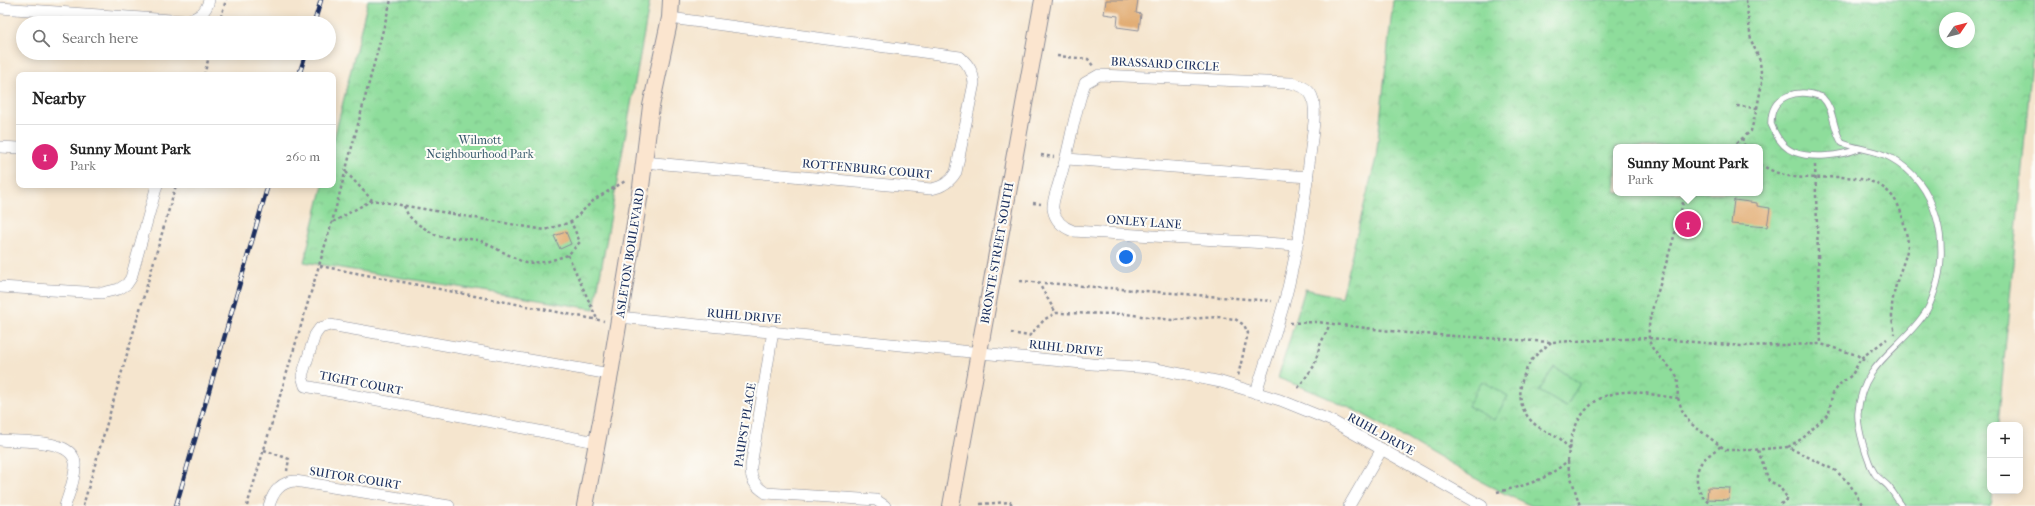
<!DOCTYPE html>
<html lang="en">
<head>
<meta charset="utf-8">
<style>
  :root { --surface:#fff; --page:#f6f6f6; --text:#222; --muted:#767676; --line:#e0e0e0; --accent:#db2777 }
  body { margin:0; font-family:"IM FELL French Canon",serif; background:var(--page); color:var(--text) }
  .controls { position:absolute; right:12px; bottom:12px; display:grid; overflow:hidden; border-radius:8px; box-shadow:0 2px 10px #0003 }
  .controls button { width:36px; height:36px; display:grid; place-items:center; padding:0; border:0; border-bottom:1px solid var(--line); background:var(--surface); color:var(--text); font:20px sans-serif }
  .compass { position:absolute; left:1939px; top:12px; width:36px; height:36px; border-radius:50%; background:var(--surface); box-shadow:0 2px 10px #0003; rotate:55deg }
  .you { position:absolute; left:1126px; top:257px; width:14px; height:14px; margin:-10px; border:3px solid #fff; border-radius:50%; background:#1a73e8; box-shadow:0 0 0 6px #1a73e833 }
  .badge { display:grid; place-items:center; width:26px; height:26px; border-radius:50%; background:var(--accent); color:#fff; font-size:13px; font-weight:700 }
  .pin { position:absolute; translate:-50% -50%; border:2px solid #fff; box-shadow:0 1px 4px #0006 }
  .popup { position:absolute; left:1613px; top:144px; width:150px; height:52px; box-sizing:border-box; display:grid; place-content:center; border-radius:8px; background:var(--surface); filter:drop-shadow(0 1px 3px #0005); font-size:13px; white-space:nowrap; color:var(--muted) }
  .popup b { font-size:15px; color:var(--text) }
  .popup::after { content:''; position:absolute; left:50%; top:100%; margin-left:-8px; border:8px solid transparent; border-top-color:var(--surface) }
  .list { margin:0; padding:0; list-style:none }
  h2 { display:flex; justify-content:space-between; align-items:center; height:52px; margin:0; padding:0 16px; font-size:17px }
  h2 small { font-size:13px; font-weight:400; color:var(--muted) }
  .list li { display:grid; grid-template-columns:26px 1fr auto; gap:12px; align-items:center; box-sizing:border-box; height:64px; padding:0 16px; border-top:1px solid var(--line) }
  .list b { display:block; font-size:15px; white-space:nowrap }
  .list p { margin:0; font-size:13px; white-space:nowrap; color:var(--muted) }
  .list em { font-size:13px; font-style:normal; color:var(--muted) }
  .icon { flex:none; width:22px; height:22px; fill:none; stroke:currentColor; stroke-width:2; stroke-linecap:round; stroke-linejoin:round }
  .map { position:relative; flex:none; width:2035px; height:506px; overflow:hidden }
  .search { position:absolute; background:var(--surface); box-shadow:0 2px 10px #0003; left:16px; top:16px; width:320px; height:44px; display:flex; align-items:center; gap:10px; box-sizing:border-box; padding:0 14px; border-radius:22px; color:var(--muted); font-size:15px }
  .panel { position:absolute; background:var(--surface); box-shadow:0 2px 10px #0003; left:16px; top:72px; width:320px; height:116px; border-radius:8px }
  .map>svg:first-child { display:block }
  .park { fill:url(#park-crowns); stroke:#54867c; fill-rule:evenodd }
  .pitch { fill:#8edd9b; stroke:#54867c }
  .building { fill:#e2ad75 }
  .lines { fill:none; stroke-linecap:round; stroke-linejoin:round }
  .lane-casing { stroke:#888a96; stroke-width:7 }
  .street-casing { stroke:#888a96; stroke-width:12 }
  .secondary-casing { stroke:#888a96; stroke-width:18 }
  .path { stroke:#888a96; stroke-width:2.5; stroke-dasharray:3 3; stroke-linecap:butt }
  .lane { stroke:#fff; stroke-width:5.5 }
  .street { stroke:#fff; stroke-width:11 }
  .secondary { stroke:#fbe5cf; stroke-width:16 }
  .rail-casing { stroke:#1b2f5e; stroke-width:4.5 }
  .rail { stroke:#fdfcf7; stroke-width:3; stroke-dasharray:9; stroke-linecap:butt }
  .labels { text-anchor:middle; stroke-width:4; stroke-linejoin:round; paint-order:stroke }
  .street-label { font-size:12px; fill:#1b2f5e; stroke:#fdfcf7 }
  .park-label { font-size:12px; fill:#385a6d; stroke:#fdfcf7 }
</style>
</head>
<body>
<div class="map">
<svg width="2035" height="506" viewBox="0 0 2035 506">
  <defs>
    <pattern id="park-crowns" width="20" height="18" patternUnits="userSpaceOnUse"><rect width="20" height="18" fill="#8edd9b"/><path d="M2 6a3 3 0 1 1 6 0M12 15a3 3 0 1 1 6 0" fill="none" stroke="#7abe88"/></pattern>
  </defs>
  <rect width="100%" height="100%" fill="#fdfcf7"/>
  <filter id="ink" filterUnits="userSpaceOnUse"><feTurbulence type="fractalNoise" baseFrequency=".025" numOctaves="2"/><feDisplacementMap in="SourceGraphic" scale="8" xChannelSelector="R" yChannelSelector="G"/><feConvolveMatrix kernelMatrix="1 2 1 2 8 2 1 2 1" color-interpolation-filters="sRGB"/></filter>
  <filter id="wash" filterUnits="userSpaceOnUse"><feTurbulence type="fractalNoise" baseFrequency=".012" numOctaves="4" result="noise"/><feDisplacementMap in="SourceGraphic" scale="16" xChannelSelector="R" yChannelSelector="G"/><feGaussianBlur stdDeviation="0.9" result="paint"/><feColorMatrix in="noise" values="0 0 0 0 0 0 0 0 0 0 0 0 0 0 0 0 0 1.4 0 .05"/><feComposite in="paint" operator="in"/></filter>
  <g filter="url(#wash)">
    <rect width="100%" height="100%" fill="#f5e5ce"/>
    <g class="park">
      <path d="M 368,0 L 650,0 L 594,309 L 304,262 L 323,185 L 333,185 L 333,143 Z"/>
      <path d="M 1393,0 L 2035,0 L 2035,29 L 1998,425 L 1990,425 L 1990,491 L 1992,491 L 1990,506 L 1532,506 C 1472,481 1419,444 1362,414 C 1335,400 1307,389 1278,378 L 1305,289 L 1341,297 L 1376,158 ZM 1945,18 L 1969,18 L 1969,42 L 1945,42 ZM 1616,147 L 1760,147 L 1760,193 L 1616,193 Z"/>
    </g>
    <g class="pitch">
      <path d="M 1554,367 L 1580,383 L 1566,407 L 1539,391 Z"/>
      <path d="M 1482,381 L 1508,396 L 1494,420 L 1468,406 Z"/>
    </g>
    <g id="blocks">
      <g class="building">
        <path d="M 1106,0 L 1138,0 L 1136,13 L 1141,14 L 1139,30 L 1117,27 L 1118,16 L 1104,14 Z"/>
        <path d="M 1734,200 L 1757,203 L 1757,206 L 1770,208 L 1767,227 L 1731,224 Z"/>
        <path d="M 566,232 L 571,244 L 560,249 L 554,236 Z"/>
        <path d="M 1708,487 L 1730,488 L 1729,500 L 1707,499 Z"/>
      </g>
    </g>
  </g>
  <g filter="url(#ink)">
    <use href="#blocks" fill-opacity="0" stroke="#888a96" stroke-width="1"/>
    <g class="lines">
      <defs>
        <path id="lane" d="M 1858,149 C 1840,156 1812,159 1794,152 C 1783,148 1775,134 1771,124 C 1770,94 1799,88 1822,97 C 1835,110 1832,128 1842,143 C 1857,149 1877,150 1891,158 C 1938,184 1951,246 1934,293 C 1932,299 1930,305 1927,310 C 1903,349 1862,361 1858,413 C 1857,427 1867,462 1875,474 C 1878,478 1884,482 1888,486 C 1893,492 1897,499 1902,506"/>
        <g id="street">
          <path d="M 0,8 L 185,21 C 198,18 206,13 209,0"/>
          <path d="M 0,147 L 19,148"/>
          <path d="M 1067,159 L 1308,177"/>
          <path d="M 644,162 L 931,189 C 943,187 950,182 956,172 L 974,83 C 973,72 969,65 960,57 L 670,18"/>
          <path d="M 0,287 L 102,293 L 119,289 L 127,284 L 131,278 L 157,185"/>
          <path d="M 619,317 L 1092,364 L 1151,368 L 1221,382 L 1280,400 L 1332,421 L 1482,506"/>
          <path d="M 773,331 L 751,466 C 750,479 755,486 766,493 L 876,500 L 885,506"/>
          <path d="M 1256,393 C 1267,355 1282,317 1290,279 C 1302,227 1308,174 1314,122 C 1315,100 1315,88 1291,83 L 1099,75 L 1085,83 C 1073,115 1070,149 1059,182 C 1057,190 1052,201 1053,209 C 1055,220 1062,227 1073,231 L 1297,245"/>
          <path d="M 0,440 C 19,442 73,438 75,463 C 76,477 69,493 65,506"/>
          <path d="M 596,442 L 305,386 L 302,376 L 315,335 L 320,328 L 330,325 L 610,374"/>
          <path d="M 269,506 C 273,492 280,482 295,481 L 449,506"/>
          <path d="M 1349,506 L 1382,449"/>
        </g>
        <g id="secondary">
          <path d="M 585,506 L 610,374 L 641,187 L 651,106 L 670,18 L 671,0"/>
          <path d="M 951,506 L 1043,0"/>
        </g>
      </defs>
      <use href="#lane" class="lane-casing"/>
      <use href="#street" class="street-casing"/>
      <use href="#secondary" class="secondary-casing"/>
      <g class="path">
        <path d="M 1746,0 L 1751,40 L 1760,61 L 1762,83 L 1757,108"/>
        <path d="M 219,23 L 226,0"/>
        <path d="M 1057,56 L 1088,59 L 1093,66"/>
        <path d="M 204,75 L 210,53"/>
        <path d="M 1742,138 L 1745,147"/>
        <path d="M 1732,147 L 1751,131 L 1757,108 L 1737,106"/>
        <path d="M 1041,155 L 1054,157"/>
        <path d="M 1760,164 C 1786,181 1808,178 1837,177 C 1872,177 1897,186 1904,224 C 1905,230 1908,238 1908,245 C 1906,260 1898,274 1895,289 C 1893,297 1891,308 1892,316 C 1892,322 1895,329 1894,334"/>
        <path d="M 1815,165 L 1821,344"/>
        <path d="M 346,172 L 372,200"/>
        <path d="M 1033,203 L 1041,204"/>
        <path d="M 404,206 L 408,215 L 416,223 L 437,236 L 479,240 L 525,263 L 546,262 L 568,255 L 580,242 L 571,222"/>
        <path d="M 333,222 L 372,200 L 545,230 L 571,222 L 595,199 L 627,180"/>
        <path d="M 568,255 L 597,319"/>
        <path d="M 320,266 L 604,321"/>
        <path d="M 1020,281 L 1272,301"/>
        <path d="M 1038,282 L 1056,313"/>
        <path d="M 1290,323 L 1317,322 L 1407,333 L 1551,342 L 1649,338 L 1741,346 L 1821,344 L 1857,355 L 1867,362"/>
        <path d="M 1011,333 L 1029,336 L 1045,319 L 1056,313 L 1126,314 L 1172,320 L 1218,317 L 1235,319 L 1244,325 L 1248,333 L 1238,376"/>
        <path d="M 1551,342 C 1545,348 1536,354 1531,361 C 1516,384 1515,412 1540,428 C 1554,437 1558,432 1569,450"/>
        <path d="M 1298,388 L 1314,366 L 1320,345 L 1330,324"/>
        <path d="M 1678,398 L 1682,410 L 1690,423 L 1726,450 L 1752,450 L 1788,447 L 1836,471 L 1849,483 L 1863,506"/>
        <path d="M 1788,447 L 1803,438 L 1829,413 L 1832,395 L 1840,384 L 1852,375 L 1861,358 L 1887,339"/>
        <path d="M 264,450 L 289,459 L 287,471"/>
        <path d="M 1758,450 L 1769,481 L 1779,486 L 1788,499 L 1778,506"/>
        <path d="M 1568,461 L 1569,471 L 1580,506"/>
        <path d="M 1497,492 C 1524,486 1548,480 1568,460 C 1570,421 1591,389 1634,392 C 1649,393 1663,397 1678,398 C 1677,392 1679,382 1677,377 C 1669,362 1651,355 1649,338 C 1647,318 1656,300 1661,281 C 1669,252 1679,223 1685,193"/>
        <path d="M 980,504 L 1010,502 L 1013,506"/>
        <path d="M 83,506 L 176,185"/>
        <path d="M 247,506 L 332,222 L 391,0"/>
        <path d="M 1713,506 C 1700,499 1692,479 1700,465 C 1703,458 1715,451 1721,446"/>
      </g>
      <use href="#lane" class="lane"/>
      <use href="#street" class="street"/>
      <use href="#secondary" class="secondary"/>
      <defs>
        <g id="rail">
          <path d="M 314,23 L 321,0"/>
          <path d="M 299,75 L 306,53"/>
          <path d="M 176,506 L 268,185"/>
        </g>
      </defs>
      <use href="#rail" class="rail-casing"/>
      <use href="#rail" class="rail"/>
    </g>
  </g>
  <g class="labels">
    <g class="street-label">
      <text transform="translate(1165 64) rotate(3)" y="4">BRASSARD CIRCLE</text>
      <text transform="translate(867 169) rotate(5)" y="4">ROTTENBURG COURT</text>
      <text transform="translate(1144 222) rotate(4)" y="4">ONLEY LANE</text>
      <text transform="translate(630 253) rotate(-81)" y="4">ASLETON BOULEVARD</text>
      <text transform="translate(997 253) rotate(-80)" y="4">BRONTE STREET SOUTH</text>
      <text transform="translate(744 316) rotate(5)" y="4">RUHL DRIVE</text>
      <text transform="translate(1066 348) rotate(6)" y="4">RUHL DRIVE</text>
      <text transform="translate(361 383) rotate(11)" y="4">TIGHT COURT</text>
      <text transform="translate(745 425) rotate(-81)" y="4">PAUPST PLACE</text>
      <text transform="translate(1381 434) rotate(29)" y="4">RUHL DRIVE</text>
      <text transform="translate(355 478) rotate(9)" y="4">SUITOR COURT</text>
    </g>
    <g class="park-label">
      <text x="480" y="144">Wilmott<tspan x="480" dy="14">Neighbourhood Park</tspan></text>
    </g>
  </g>
</svg>
<div class="controls">
<button>+</button>
<button>−</button>
</div>
<svg class="compass" viewBox="-18 -18 36 36"><path d="M0-13l5 13h-10z" fill="#e53935"/><path d="M0 13l5-13h-10z" fill="#767676"/></svg>
<div class="you"></div>
<div class="pin badge" style="left:1688px;top:224px">1</div>
<div class="popup"><b>Sunny Mount Park</b>Park</div>
<div class="search"><svg class="icon" aria-label="search" viewBox="0 0 24 24"><circle cx="10" cy="10" r="6"/><path d="M15 15l6 6"/></svg>Search here</div>
<section class="panel">
<h2>Nearby<small></small></h2>
<ul class="list">
<li><span class="badge">1</span><div><b>Sunny Mount Park</b><p>Park</p></div><em>260 m</em></li>
</ul>
</section>
</div>
</body>
</html>
